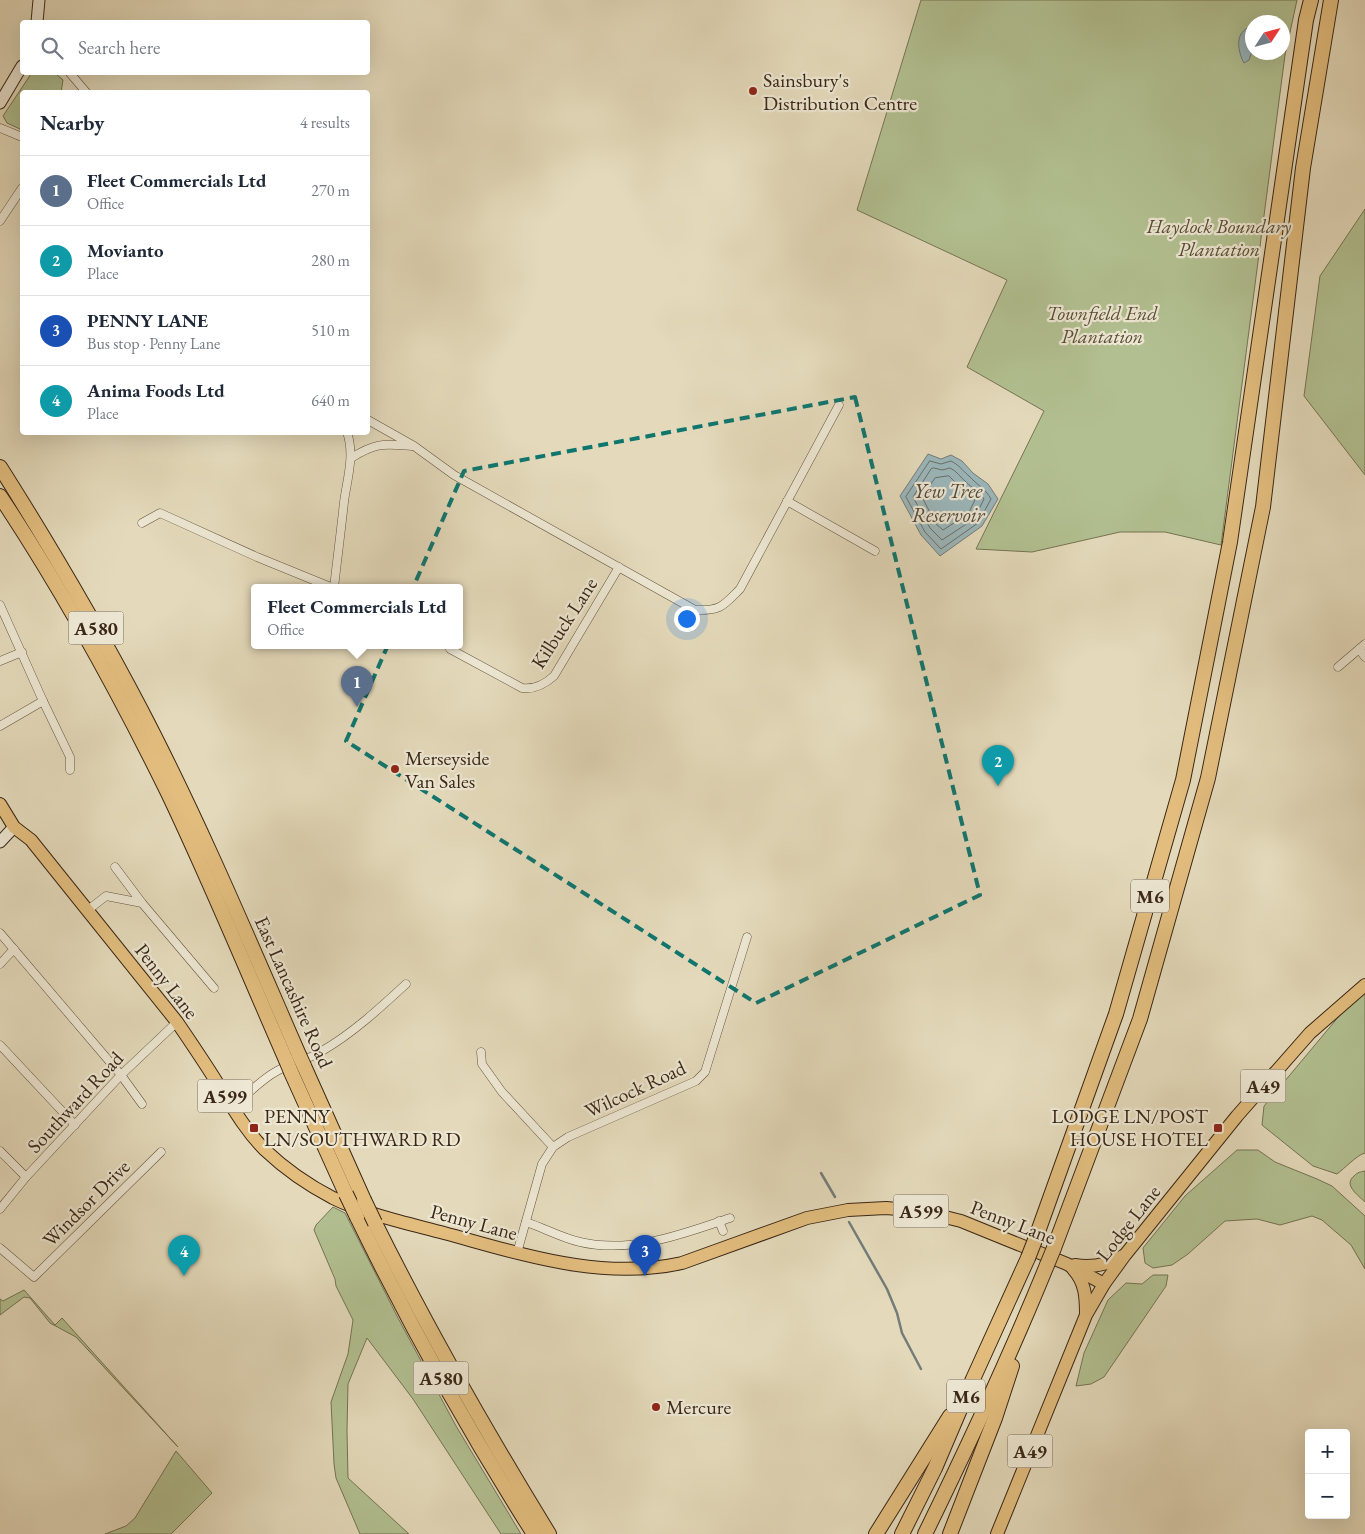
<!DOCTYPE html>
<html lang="en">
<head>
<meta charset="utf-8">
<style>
  :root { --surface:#fff; --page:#f2f2f3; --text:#1f2937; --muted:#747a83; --line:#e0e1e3; --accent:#8f2418 }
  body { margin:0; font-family:"EB Garamond",serif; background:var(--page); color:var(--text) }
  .controls { position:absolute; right:15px; bottom:15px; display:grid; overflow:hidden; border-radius:5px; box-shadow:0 5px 20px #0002 }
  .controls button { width:45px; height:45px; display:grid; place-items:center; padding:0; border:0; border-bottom:1px solid var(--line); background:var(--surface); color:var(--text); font:25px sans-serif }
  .compass { position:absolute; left:1245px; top:15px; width:45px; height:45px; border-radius:50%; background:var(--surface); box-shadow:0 5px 20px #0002; rotate:54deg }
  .you { position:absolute; left:686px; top:618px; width:18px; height:18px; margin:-12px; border:4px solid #fff; border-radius:50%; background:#1a73e8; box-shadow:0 0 0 8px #1a73e833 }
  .badge { display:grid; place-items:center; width:32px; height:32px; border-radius:50%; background:var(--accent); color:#fff; font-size:16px; font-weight:700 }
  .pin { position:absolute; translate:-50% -41px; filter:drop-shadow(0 1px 2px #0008) }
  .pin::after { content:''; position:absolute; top:26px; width:18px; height:15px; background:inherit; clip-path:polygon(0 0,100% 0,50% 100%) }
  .popup { position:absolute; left:251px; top:584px; width:212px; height:65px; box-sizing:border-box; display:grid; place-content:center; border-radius:5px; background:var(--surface); filter:drop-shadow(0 1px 4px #0005); font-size:16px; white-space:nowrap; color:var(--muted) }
  .popup b { font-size:19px; color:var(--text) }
  .popup::after { content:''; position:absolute; left:50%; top:100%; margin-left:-10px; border:10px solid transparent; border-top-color:var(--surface) }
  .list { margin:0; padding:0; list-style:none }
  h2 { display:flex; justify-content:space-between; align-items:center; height:65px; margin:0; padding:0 20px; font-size:21px }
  h2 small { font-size:16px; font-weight:400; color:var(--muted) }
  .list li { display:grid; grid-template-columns:32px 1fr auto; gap:15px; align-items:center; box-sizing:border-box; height:70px; padding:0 20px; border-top:1px solid var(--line) }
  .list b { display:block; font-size:19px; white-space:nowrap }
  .list p { margin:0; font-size:16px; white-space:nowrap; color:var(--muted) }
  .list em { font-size:16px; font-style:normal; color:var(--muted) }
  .icon { flex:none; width:28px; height:28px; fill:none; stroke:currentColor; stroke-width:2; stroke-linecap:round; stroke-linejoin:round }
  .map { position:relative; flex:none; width:1365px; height:1534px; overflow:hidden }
  .search { position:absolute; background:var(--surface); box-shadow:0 5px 20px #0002; left:20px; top:20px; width:350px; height:55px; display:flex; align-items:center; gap:12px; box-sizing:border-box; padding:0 18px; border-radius:5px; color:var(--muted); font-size:19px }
  .panel { position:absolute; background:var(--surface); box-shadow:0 5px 20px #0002; left:20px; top:90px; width:350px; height:345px; border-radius:5px }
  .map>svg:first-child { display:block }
  .green { fill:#b2c091; stroke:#767454; fill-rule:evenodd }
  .water { fill:#9bb7bc; stroke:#747d7a }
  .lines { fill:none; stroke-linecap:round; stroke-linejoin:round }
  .shore { stroke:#6a6f69; stroke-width:1 }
  .stream { stroke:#747d7a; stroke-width:2.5 }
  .street-casing { stroke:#64543f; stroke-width:9 }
  .secondary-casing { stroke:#3a2716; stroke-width:13 }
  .primary-casing { stroke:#3a2716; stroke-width:14 }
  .highway-casing { stroke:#3a2716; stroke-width:16 }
  .street { stroke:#ede7d3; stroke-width:8 }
  .secondary { stroke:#ede7d3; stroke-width:11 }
  .primary { stroke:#e2bd7e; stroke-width:12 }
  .highway { stroke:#e2bd7e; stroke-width:14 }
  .highway-bridge-casing { stroke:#3a2716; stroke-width:16; stroke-linecap:butt }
  .highway-bridge { stroke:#e2bd7e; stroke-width:14 }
  .marked { fill:none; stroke:#0f766e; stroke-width:4; stroke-dasharray:10 6; stroke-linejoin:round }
  .poi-dot { fill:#8f2418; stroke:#ede7d3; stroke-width:2 }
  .labels { text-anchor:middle; stroke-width:4.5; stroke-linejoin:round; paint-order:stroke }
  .shield { fill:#ede7d3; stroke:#70614f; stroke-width:1 }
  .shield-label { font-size:19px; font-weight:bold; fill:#3a2716 }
  .poi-label { font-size:20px; fill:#3a2716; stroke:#ede7d3; text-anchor:start }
  .park-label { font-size:20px; font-style:italic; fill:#584d35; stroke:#ede7d3 }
  .street-label { font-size:20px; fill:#3a2716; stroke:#ede7d3 }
  .water-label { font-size:21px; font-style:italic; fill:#524b40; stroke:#ede7d3 }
</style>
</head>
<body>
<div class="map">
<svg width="1365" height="1534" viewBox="0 0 1365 1534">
  <rect width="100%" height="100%" fill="#e4dabb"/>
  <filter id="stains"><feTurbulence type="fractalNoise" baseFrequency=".004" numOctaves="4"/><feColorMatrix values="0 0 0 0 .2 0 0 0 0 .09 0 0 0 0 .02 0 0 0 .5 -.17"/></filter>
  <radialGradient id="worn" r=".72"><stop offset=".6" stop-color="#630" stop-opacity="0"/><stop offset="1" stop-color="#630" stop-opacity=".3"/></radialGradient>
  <g class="green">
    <path d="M 921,0 L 1297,0 L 1285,55 L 1221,545 L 1165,532 L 1120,532 L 1032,552 L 976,549 L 1044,411 L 967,367 L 1007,280 L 857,210 ZM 1252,22 L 1282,22 L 1282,52 L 1252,52 Z"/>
    <path d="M 35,72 L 55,73 L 63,80 L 61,92 L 22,92 L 22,130 L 7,123 L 3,116 L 31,74 Z"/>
    <path d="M 1365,209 L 1365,475 L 1304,396 L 1320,276 Z"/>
    <path d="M 1365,992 L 1365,1153 C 1357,1155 1345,1168 1337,1174 L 1313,1166 L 1262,1125 L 1264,1106 L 1345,1009 Z"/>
    <path d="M 1237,1150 L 1258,1150 L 1275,1162 L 1317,1179 L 1332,1186 L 1365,1216 L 1365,1269 L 1351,1245 L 1322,1220 L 1312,1216 L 1280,1225 L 1257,1219 L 1225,1221 L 1188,1254 L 1172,1265 L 1153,1268 L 1145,1263 L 1143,1248 L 1185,1196 Z"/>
    <path d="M 1365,1171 L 1365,1202 C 1358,1195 1343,1185 1354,1176 C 1358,1172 1360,1172 1365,1171 Z"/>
    <path d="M 333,1207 L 345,1213 L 398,1318 L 456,1426 L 521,1534 L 501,1534 L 413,1399 L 367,1338 L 348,1384 L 347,1431 L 348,1478 L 409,1534 L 360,1534 L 336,1478 L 334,1464 L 331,1402 L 348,1354 L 353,1320 L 336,1286 L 335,1279 L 314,1230 L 316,1225 Z"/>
    <path d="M 1153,1275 L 1168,1275 L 1166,1286 L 1104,1377 L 1091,1384 L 1076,1386 L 1084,1353 L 1108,1300 L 1126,1283 L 1142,1284 Z"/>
    <path d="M 24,1290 L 55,1325 L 62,1318 L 178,1447 L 76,1337 L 50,1323 L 30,1298 L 24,1297 L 0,1315 L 0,1299 L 3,1301 Z"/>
    <path d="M 176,1451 L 212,1493 L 171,1534 L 105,1534 L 126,1526 L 135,1518 Z"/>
  </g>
  <g class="water">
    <path d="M 1247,28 L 1252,51 L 1249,60 L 1244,63 C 1240,56 1236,42 1241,34 C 1242,32 1245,30 1247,28 Z"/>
    <path d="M 928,454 L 941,459 L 951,455 L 962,461 L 973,473 L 988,484 L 998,499 L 982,526 L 940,556 L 921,535 L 900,496 Z"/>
  </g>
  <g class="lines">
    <g class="shore">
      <path d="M 930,461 L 941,464 L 951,461 C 959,465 962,470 969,476 C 977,485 985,488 991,499 L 978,523 L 941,549 L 925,532 L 906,497 Z"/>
      <path d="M 934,468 L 942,470 L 950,468 C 957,471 960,477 966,482 C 972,488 979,491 984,499 L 974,519 L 942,540 L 930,528 L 913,497 L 931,469 Z"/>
      <path d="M 949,476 L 961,488 L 974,498 L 975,500 L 968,514 L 943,530 L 936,524 L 922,497 L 935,478 Z"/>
    </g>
    <g class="stream">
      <path d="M 821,1173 L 835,1197"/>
      <path d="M 849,1222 L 887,1289 L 897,1313 L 902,1333 L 921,1369"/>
    </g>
    <defs>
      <g id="street">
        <path d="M 69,72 L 86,92"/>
        <path d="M 0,128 L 22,137"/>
        <path d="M 0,221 L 22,188"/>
        <path d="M 368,420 L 414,446 L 454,475 L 695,610 C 721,611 723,606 740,589 L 839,405"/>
        <path d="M 351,458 C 377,442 383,444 412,446"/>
        <path d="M 787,501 L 875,551"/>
        <path d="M 142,523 L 160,513 L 257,557 L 333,588"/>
        <path d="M 334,588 C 337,560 341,531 344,502 C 347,479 355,456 347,432"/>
        <path d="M 0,605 L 43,701 L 70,757 L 70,770"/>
        <path d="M 450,649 L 522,688 C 535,690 545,684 554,676 L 619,567"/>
        <path d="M 1359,649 L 1365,657"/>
        <path d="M 0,661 L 22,652"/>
        <path d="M 1338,667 L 1365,644"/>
        <path d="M 0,726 L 43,701"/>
        <path d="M 142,903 L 214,988"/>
        <path d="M 88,910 L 106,896 L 142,903 L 115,867"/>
        <path d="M 0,933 L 121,1075 L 142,1104"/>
        <path d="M 0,964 L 14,949"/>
        <path d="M 0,1045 L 75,1125"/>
        <path d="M 481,1052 L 482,1064 L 502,1092 L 553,1147"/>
        <path d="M 232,1108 C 247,1095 260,1080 277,1071 C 291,1063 308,1060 322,1051 C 353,1033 380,1008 406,984"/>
        <path d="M 0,1151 L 26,1177"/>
        <path d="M 0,1209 L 26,1177 L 121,1075 L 177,1022"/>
        <path d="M 719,1221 L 723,1231"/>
        <path d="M 526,1222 C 544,1228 562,1238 580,1242 C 631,1254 683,1234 730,1218"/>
        <path d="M 0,1248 L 34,1277 L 161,1152"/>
        <path d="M 517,1253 L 542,1164 L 553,1147 L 568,1137 L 696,1081 L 705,1072 L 747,937"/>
      </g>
      <g id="secondary">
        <path d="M 37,22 L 39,0"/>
        <path d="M 0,103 L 22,66"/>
        <path d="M 0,842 L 14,827"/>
      </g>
      <g id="primary">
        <path d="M 0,804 L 14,827 L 31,840 L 177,1022 C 192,1044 207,1066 221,1089 C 234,1110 247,1132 265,1150 C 285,1169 308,1185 333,1198 C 368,1215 406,1223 444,1233 C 522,1254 600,1281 682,1263 L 807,1218 L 848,1210 L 886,1208 L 921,1211 L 961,1221 L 1067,1264 L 1104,1284"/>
        <path d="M 1075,1265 C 1092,1268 1107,1265 1123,1256"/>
        <path d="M 1073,1269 C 1085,1282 1086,1296 1086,1313"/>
        <path d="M 997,1534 L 1086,1315 L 1104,1284 L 1125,1255 L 1237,1116 L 1310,1033 L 1365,985"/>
      </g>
      <g id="highway">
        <path d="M 0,467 C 50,546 97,626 140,708 C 199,821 248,938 299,1055"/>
        <path d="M 0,496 C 63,591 118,691 168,793 C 210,881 247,971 286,1060"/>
        <path d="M 304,1066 L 364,1200"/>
        <path d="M 291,1072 L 346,1194"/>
        <path d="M 357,1217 C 410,1326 469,1432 534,1534"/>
        <path d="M 375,1223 C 428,1330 487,1433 549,1534"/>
        <path d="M 1035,1240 L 1116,1014 L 1183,780 L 1230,542 L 1306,20 L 1311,0"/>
        <path d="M 1054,1248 L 1140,1019 L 1208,778 L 1263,507 L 1303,168 L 1331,0"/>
        <path d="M 876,1534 L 950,1416"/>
        <path d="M 902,1534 L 935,1468 L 973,1379 L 1028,1258"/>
        <path d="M 925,1534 C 968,1446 1010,1356 1047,1265"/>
        <path d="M 950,1534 L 995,1418 L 1012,1366"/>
      </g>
    </defs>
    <use href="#street" class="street-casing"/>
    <use href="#secondary" class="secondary-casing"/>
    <use href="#primary" class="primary-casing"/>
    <use href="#highway" class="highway-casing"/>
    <use href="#street" class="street"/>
    <use href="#secondary" class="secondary"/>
    <use href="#primary" class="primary"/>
    <use href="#highway" class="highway"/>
    <defs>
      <g id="highway-bridge">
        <path d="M 299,1055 L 304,1066"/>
        <path d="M 286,1060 L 291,1072"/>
        <path d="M 346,1194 L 357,1217"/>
        <path d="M 364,1200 L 375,1223"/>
        <path d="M 1028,1258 L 1035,1240"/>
        <path d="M 1047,1265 L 1054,1248"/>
      </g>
    </defs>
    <use href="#highway-bridge" class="highway-bridge-casing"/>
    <use href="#highway-bridge" class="highway-bridge"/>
  </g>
  <path class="marked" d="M 855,397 L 980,895 L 756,1003 L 346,741 L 464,471 Z"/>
  <g class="poi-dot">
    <circle cx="753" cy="91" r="5"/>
    <circle cx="395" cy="769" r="5"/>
    <rect x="249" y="1123" width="10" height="10" rx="2.5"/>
    <rect x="1213" y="1123" width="10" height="10" rx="2.5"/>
    <circle cx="656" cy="1407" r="5"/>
  </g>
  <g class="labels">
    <g class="shield">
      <rect x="68.5" y="611.5" width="55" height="33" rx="4"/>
      <rect x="1131" y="879.5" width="38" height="33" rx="4"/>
      <rect x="1240.5" y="1069.5" width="45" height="33" rx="4"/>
      <rect x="197.5" y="1079.5" width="55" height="33" rx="4"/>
      <rect x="893.5" y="1194.5" width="55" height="33" rx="4"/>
      <rect x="413.5" y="1361.5" width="55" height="33" rx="4"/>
      <rect x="947" y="1379.5" width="38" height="33" rx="4"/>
      <rect x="1007.5" y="1434.5" width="45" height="33" rx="4"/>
    </g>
    <g class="shield-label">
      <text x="96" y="635">A580</text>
      <text x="1150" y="903">M6</text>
      <text x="1263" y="1093">A49</text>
      <text x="225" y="1103">A599</text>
      <text x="921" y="1218">A599</text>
      <text x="441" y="1385">A580</text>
      <text x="966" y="1403">M6</text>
      <text x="1030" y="1458">A49</text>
    </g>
    <g class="poi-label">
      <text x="763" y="87">Sainsbury's<tspan x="763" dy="23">Distribution Centre</tspan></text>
      <text x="405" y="765">Merseyside<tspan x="405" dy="23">Van Sales</tspan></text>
      <text x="264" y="1123">PENNY<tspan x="264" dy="23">LN/SOUTHWARD RD</tspan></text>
      <text x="1208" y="1123" text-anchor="end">LODGE LN/POST<tspan x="1208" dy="23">HOUSE HOTEL</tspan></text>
      <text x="666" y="1414">Mercure</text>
    </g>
    <g class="park-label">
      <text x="1219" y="233">Haydock Boundary<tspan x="1219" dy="23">Plantation</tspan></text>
      <text x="1102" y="320">Townfield End<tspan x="1102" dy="23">Plantation</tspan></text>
    </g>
    <g class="street-label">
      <text transform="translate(564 623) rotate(-57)" y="7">Kilbuck Lane</text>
      <text transform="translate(167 981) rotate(52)" y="7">Penny Lane</text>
      <text transform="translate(294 992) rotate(66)" y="7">East Lancashire Road</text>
      <text transform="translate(635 1089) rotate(-25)" y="7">Wilcock Road</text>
      <text transform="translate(75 1102) rotate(-47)" y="7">Southward Road</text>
      <text transform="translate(86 1203) rotate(-45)" y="7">Windsor Drive</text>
      <text transform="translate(474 1222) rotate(15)" y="7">Penny Lane</text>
      <text transform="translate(1013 1222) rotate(21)" y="7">Penny Lane</text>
      <text transform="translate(1128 1223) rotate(-52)" y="7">Lodge Lane</text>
    </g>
    <g class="water-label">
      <text x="948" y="498">Yew Tree<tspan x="948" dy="24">Reservoir</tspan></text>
    </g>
  </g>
  <rect width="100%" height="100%" filter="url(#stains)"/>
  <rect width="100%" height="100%" fill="url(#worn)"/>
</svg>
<div class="controls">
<button>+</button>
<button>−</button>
</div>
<svg class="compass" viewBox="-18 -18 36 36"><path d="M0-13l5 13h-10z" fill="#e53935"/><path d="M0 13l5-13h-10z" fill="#747a83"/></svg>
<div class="you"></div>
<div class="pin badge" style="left:357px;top:707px;background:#5c6f8a">1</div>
<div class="popup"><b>Fleet Commercials Ltd</b>Office</div>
<div class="pin badge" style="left:998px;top:786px;background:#0f9aa8">2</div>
<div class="pin badge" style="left:645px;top:1276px;background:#1a4fb4">3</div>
<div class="pin badge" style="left:184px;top:1276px;background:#0f9aa8">4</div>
<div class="search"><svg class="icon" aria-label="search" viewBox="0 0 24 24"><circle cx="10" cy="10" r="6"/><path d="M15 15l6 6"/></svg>Search here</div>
<section class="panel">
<h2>Nearby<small>4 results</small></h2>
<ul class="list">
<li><span class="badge" style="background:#5c6f8a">1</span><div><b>Fleet Commercials Ltd</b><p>Office</p></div><em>270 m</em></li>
<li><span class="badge" style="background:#0f9aa8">2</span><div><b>Movianto</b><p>Place</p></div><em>280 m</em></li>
<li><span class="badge" style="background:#1a4fb4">3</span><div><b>PENNY LANE</b><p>Bus stop · Penny Lane</p></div><em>510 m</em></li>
<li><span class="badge" style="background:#0f9aa8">4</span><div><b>Anima Foods Ltd</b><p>Place</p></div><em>640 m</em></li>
</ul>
</section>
</div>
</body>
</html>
